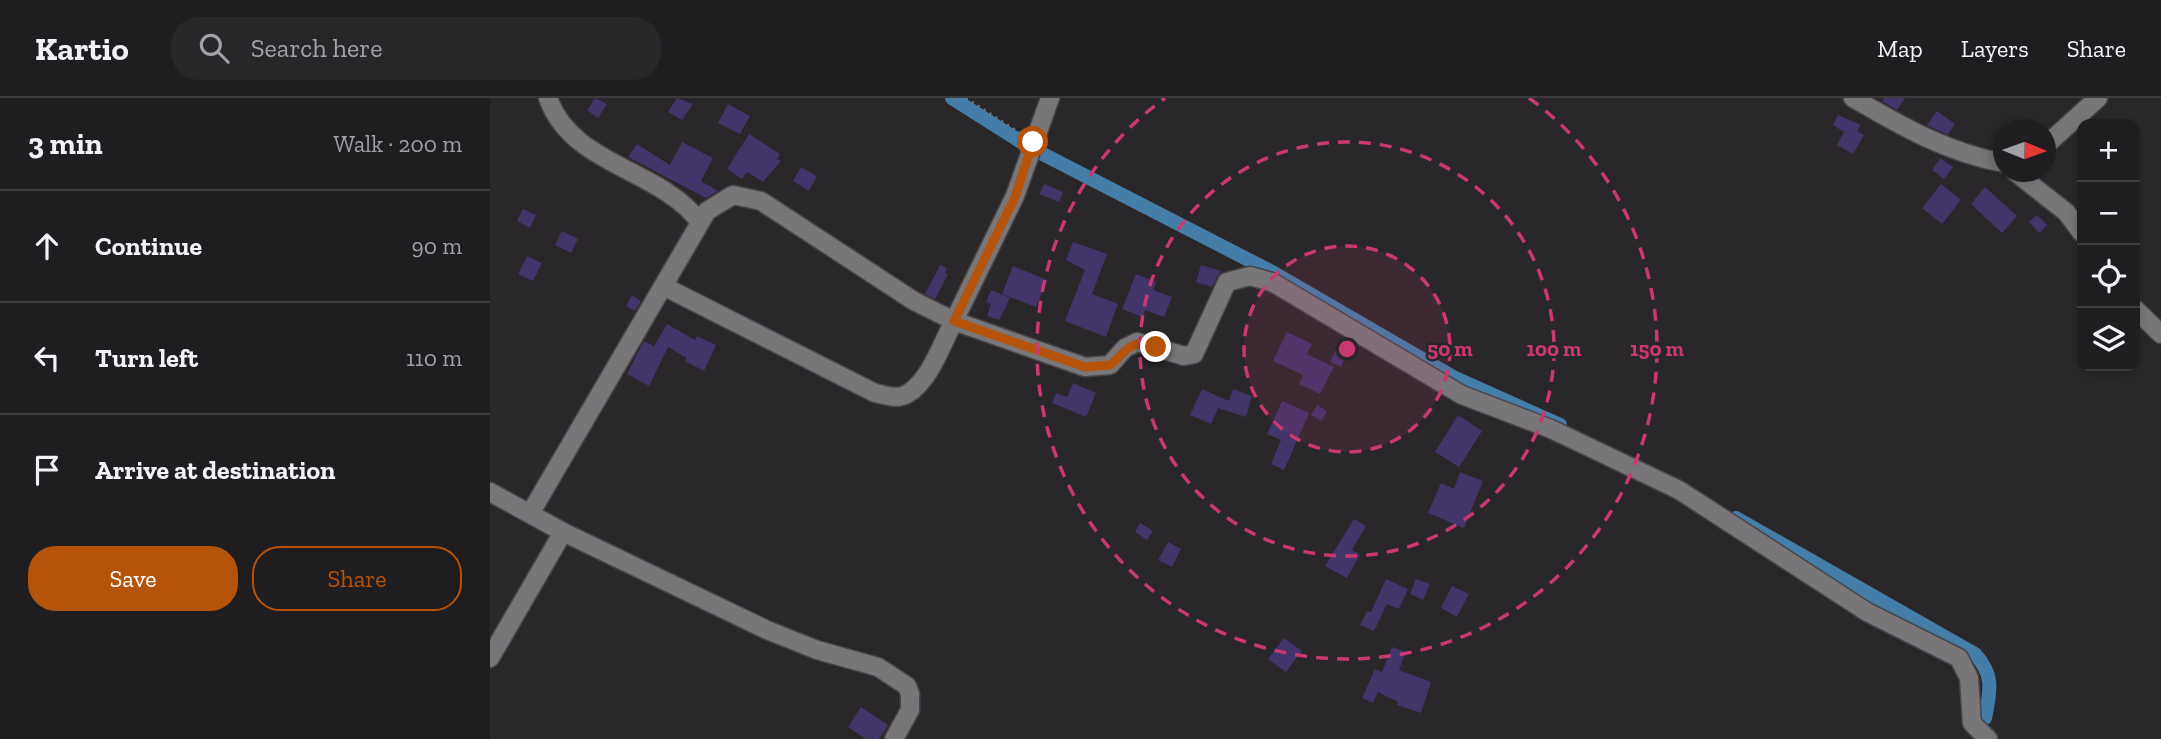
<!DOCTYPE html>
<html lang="en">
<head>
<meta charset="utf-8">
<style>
  :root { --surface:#1f1d20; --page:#272629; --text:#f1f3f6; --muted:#a1a2a5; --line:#3c3b3e; --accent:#b45309 }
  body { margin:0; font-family:"Zilla Slab",serif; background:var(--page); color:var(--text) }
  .controls { position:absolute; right:21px; top:21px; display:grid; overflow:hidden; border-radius:14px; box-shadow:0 4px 10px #0003 }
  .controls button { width:63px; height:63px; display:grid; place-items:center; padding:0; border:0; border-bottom:2px solid var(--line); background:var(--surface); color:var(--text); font:35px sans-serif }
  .compass { position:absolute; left:1503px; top:21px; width:63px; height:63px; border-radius:50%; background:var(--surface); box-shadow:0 4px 10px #0003; rotate:91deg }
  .stop { position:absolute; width:21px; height:21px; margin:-16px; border:5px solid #b45309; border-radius:50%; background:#fff }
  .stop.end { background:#b45309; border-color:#fff; box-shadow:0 2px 7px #0008 }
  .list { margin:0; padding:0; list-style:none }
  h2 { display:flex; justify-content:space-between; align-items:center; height:91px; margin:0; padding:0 28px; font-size:30px }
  h2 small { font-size:23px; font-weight:400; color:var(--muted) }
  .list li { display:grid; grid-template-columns:46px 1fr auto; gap:21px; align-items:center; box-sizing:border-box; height:112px; padding:0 28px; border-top:2px solid var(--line) }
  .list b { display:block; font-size:26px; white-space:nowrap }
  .list em { font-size:23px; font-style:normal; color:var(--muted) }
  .actions { display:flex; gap:14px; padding:21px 28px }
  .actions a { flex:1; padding:16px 0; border:2px solid var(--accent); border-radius:28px; text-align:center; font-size:24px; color:var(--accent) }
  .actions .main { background:var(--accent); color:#fff }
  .icon { flex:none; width:38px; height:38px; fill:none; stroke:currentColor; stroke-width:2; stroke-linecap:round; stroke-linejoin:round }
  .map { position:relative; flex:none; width:1671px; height:641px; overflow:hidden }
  header { display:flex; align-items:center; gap:42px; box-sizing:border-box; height:98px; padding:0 35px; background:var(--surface); border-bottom:2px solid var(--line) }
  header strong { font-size:33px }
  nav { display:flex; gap:38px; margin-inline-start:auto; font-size:24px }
  .search { width:490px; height:63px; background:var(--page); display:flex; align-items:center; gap:18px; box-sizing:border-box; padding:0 24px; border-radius:28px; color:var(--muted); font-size:26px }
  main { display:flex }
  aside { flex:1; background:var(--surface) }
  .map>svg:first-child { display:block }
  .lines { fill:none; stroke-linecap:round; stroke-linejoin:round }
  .canal { stroke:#447da8; stroke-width:14 }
  .building { fill:#43346a }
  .minor-casing { stroke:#474548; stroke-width:21 }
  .path { stroke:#787678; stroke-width:2.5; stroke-dasharray:2 5; stroke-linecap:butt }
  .minor { stroke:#79767a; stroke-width:18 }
  .route { stroke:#b45309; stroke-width:9 }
  .ring { fill:none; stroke:#c93871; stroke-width:3.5; stroke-dasharray:12 9 }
  .centre { fill:#c93871; stroke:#29272a; stroke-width:3.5 }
  .ring-label { font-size:21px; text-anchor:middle; font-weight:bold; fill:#c93871; stroke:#29272a; stroke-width:5; stroke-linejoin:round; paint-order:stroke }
</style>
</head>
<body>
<header>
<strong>Kartio</strong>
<div class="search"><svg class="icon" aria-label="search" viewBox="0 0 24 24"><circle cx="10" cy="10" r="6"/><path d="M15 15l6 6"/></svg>Search here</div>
<nav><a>Map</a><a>Layers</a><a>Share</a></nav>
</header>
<main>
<aside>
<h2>3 min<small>Walk · 200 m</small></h2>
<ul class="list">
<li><svg class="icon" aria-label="ahead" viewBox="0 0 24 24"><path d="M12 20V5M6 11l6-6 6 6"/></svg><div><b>Continue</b></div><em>90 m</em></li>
<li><svg class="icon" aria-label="left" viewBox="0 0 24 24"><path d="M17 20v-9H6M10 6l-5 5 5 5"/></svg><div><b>Turn left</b></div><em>110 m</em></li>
<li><svg class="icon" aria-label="arrive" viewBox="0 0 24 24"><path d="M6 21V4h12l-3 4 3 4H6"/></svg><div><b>Arrive at destination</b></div></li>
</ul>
<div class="actions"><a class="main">Save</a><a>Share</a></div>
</aside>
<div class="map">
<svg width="1671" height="641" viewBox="0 0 1671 641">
  <rect width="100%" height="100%" fill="#29272a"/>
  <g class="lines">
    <g class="canal">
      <path d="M 462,0 L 536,47"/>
      <path d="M 547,53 L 784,175 L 965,280 L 1070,327"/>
      <path d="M 1246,420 L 1485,556 C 1505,578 1500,593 1495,620"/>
    </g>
  </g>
  <g class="building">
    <path d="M 105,0 L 117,6 L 108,20 L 97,12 Z"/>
    <path d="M 187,0 L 203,6 L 192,22 L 178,14 Z"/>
    <path d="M 1394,0 L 1415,0 L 1407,12 L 1392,3 Z"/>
    <path d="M 238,6 L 260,18 L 250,36 L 228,25 Z"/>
    <path d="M 1447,13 L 1465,26 L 1458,37 L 1437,27 Z"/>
    <path d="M 1348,17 L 1371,27 L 1367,33 L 1374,37 L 1363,56 L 1347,47 L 1354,34 L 1343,27 Z"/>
    <path d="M 259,36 L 290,56 L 287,61 L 291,63 L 273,84 L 257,74 L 252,81 L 237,71 Z"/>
    <path d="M 192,44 L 223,60 L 211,83 L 228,93 L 216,100 L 138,59 L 147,46 L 180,67 Z"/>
    <path d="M 1450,60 L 1463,69 L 1454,81 L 1442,72 Z"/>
    <path d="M 311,69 L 327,78 L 319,93 L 303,83 Z"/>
    <path d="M 554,86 L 573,94 L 569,104 L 549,96 Z"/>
    <path d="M 1451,86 L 1471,102 L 1452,126 L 1432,110 Z"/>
    <path d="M 1495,89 L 1527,118 L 1512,135 L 1481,106 Z"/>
    <path d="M 33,111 L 46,117 L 40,130 L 27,123 Z"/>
    <path d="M 1547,117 L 1557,127 L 1549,135 L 1539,124 Z"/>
    <path d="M 72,133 L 88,141 L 81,155 L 65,147 Z"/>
    <path d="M 583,144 L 617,156 L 602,196 L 628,206 L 616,239 L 575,223 L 595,172 L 576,162 Z"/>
    <path d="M 37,158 L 52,165 L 43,183 L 28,176 Z"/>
    <path d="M 450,167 L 457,170 L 455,175 L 458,176 L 445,201 L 435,196 Z"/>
    <path d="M 711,167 L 731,173 L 722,189 L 706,184 Z"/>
    <path d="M 523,168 L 557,182 L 546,209 L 512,196 Z"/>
    <path d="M 646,176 L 666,184 L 663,192 L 682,199 L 674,219 L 655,212 L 653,219 L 632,211 Z"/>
    <path d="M 501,192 L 520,200 L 509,222 L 497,218 L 501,206 L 496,204 Z"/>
    <path d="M 142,197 L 151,203 L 145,213 L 136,208 Z"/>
    <path d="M 177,226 L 205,242 L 207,238 L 226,247 L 214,273 L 195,263 L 197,260 L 178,249 L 159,288 L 137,276 L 154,243 L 164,248 Z"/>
    <path d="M 797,234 L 822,246 L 817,256 L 844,269 L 830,296 L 809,286 L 813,277 L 783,263 Z"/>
    <path d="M 847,248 L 858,253 L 851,269 L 840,264 Z"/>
    <path d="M 583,285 L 606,295 L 596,319 L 562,305 L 566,295 L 577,299 Z"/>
    <path d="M 712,291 L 739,303 L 743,291 L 762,298 L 756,319 L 728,310 L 721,326 L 700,317 Z"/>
    <path d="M 792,303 L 819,315 L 794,372 L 781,366 L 791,342 L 777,336 Z"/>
    <path d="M 827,307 L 837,313 L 832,323 L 821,317 Z"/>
    <path d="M 968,317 L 992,333 L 969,369 L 945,354 Z"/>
    <path d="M 970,374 L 993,383 L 974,430 L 938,415 L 951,385 L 964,391 Z"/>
    <path d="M 864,421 L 876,428 L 862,452 L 870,457 L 857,480 L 835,468 Z"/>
    <path d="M 650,425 L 663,433 L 657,442 L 645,434 Z"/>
    <path d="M 678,444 L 691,451 L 682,469 L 668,462 Z"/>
    <path d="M 896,481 L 918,491 L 909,511 L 897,506 L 884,533 L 870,527 L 877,513 L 881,514 Z"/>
    <path d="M 926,481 L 940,486 L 933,502 L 920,496 Z"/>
    <path d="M 962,488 L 979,496 L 967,519 L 951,510 Z"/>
    <path d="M 794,540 L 812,553 L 796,574 L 778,561 Z"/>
    <path d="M 902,549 L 916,554 L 909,572 L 941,584 L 931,615 L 907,607 L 908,604 L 888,594 L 883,605 L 872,600 L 885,571 L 892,574 Z"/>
    <path d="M 371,609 L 398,627 L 389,641 L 376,641 L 358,629 Z"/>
  </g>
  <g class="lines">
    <defs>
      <g id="minor">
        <path d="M 58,0 C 82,68 169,70 210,124"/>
        <path d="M 1363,0 C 1411,28 1458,55 1514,65"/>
        <path d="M 1556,47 L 1608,0"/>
        <path d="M 1525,74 L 1576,114 L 1592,135"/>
        <path d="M 175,189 L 385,295 C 395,297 407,302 417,296 C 440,283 452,245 464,223 L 595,269 L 620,267 L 635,250 L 647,244 L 694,258 L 704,256 L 737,184 L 760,178 L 782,184 L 972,297 L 1061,331 L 1189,392 L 1377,514 L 1469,560 L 1479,580 L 1482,625 L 1498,641"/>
        <path d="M 1645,211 L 1671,236"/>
        <path d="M 0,394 L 73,434 L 277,532 L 327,552 L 388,569 L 417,588 L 420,596 L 420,612 L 404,641"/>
        <path d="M 41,414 L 217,113 L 243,97 L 271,103 L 424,203 L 464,223 L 525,98 L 560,0"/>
        <path d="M 0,560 L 73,434"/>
      </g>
    </defs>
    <use href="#minor" class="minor-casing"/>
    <path class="path" d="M 476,0 L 532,36"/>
    <use href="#minor" class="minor"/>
  </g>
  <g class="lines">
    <path class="route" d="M 543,44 L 525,99 L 464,223 L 595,269 L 620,267 C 639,252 638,240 666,249"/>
  </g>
  <circle cx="857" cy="251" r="103" fill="#c93871" fill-opacity=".12"/>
  <g class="ring">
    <circle cx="857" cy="251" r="103"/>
    <circle cx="857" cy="251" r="207"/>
    <path d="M1039 0A310 310 0 1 1 675 0"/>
  </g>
  <circle cx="857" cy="251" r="10" class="centre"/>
  <g class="ring-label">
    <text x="960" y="258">50 m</text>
    <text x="1064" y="258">100 m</text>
    <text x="1167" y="258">150 m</text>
  </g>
</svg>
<div class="controls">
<button>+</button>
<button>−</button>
<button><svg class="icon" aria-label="locate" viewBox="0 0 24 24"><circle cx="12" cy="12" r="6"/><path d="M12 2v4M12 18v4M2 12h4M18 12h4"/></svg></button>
<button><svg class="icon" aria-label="layers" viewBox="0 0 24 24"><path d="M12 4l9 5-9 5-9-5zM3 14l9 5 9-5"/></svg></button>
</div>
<svg class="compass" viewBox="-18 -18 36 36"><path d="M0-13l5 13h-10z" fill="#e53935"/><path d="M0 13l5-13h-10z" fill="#a1a2a5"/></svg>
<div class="stop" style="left:543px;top:44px"></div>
<div class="stop end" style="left:666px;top:249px"></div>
</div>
</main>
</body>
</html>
